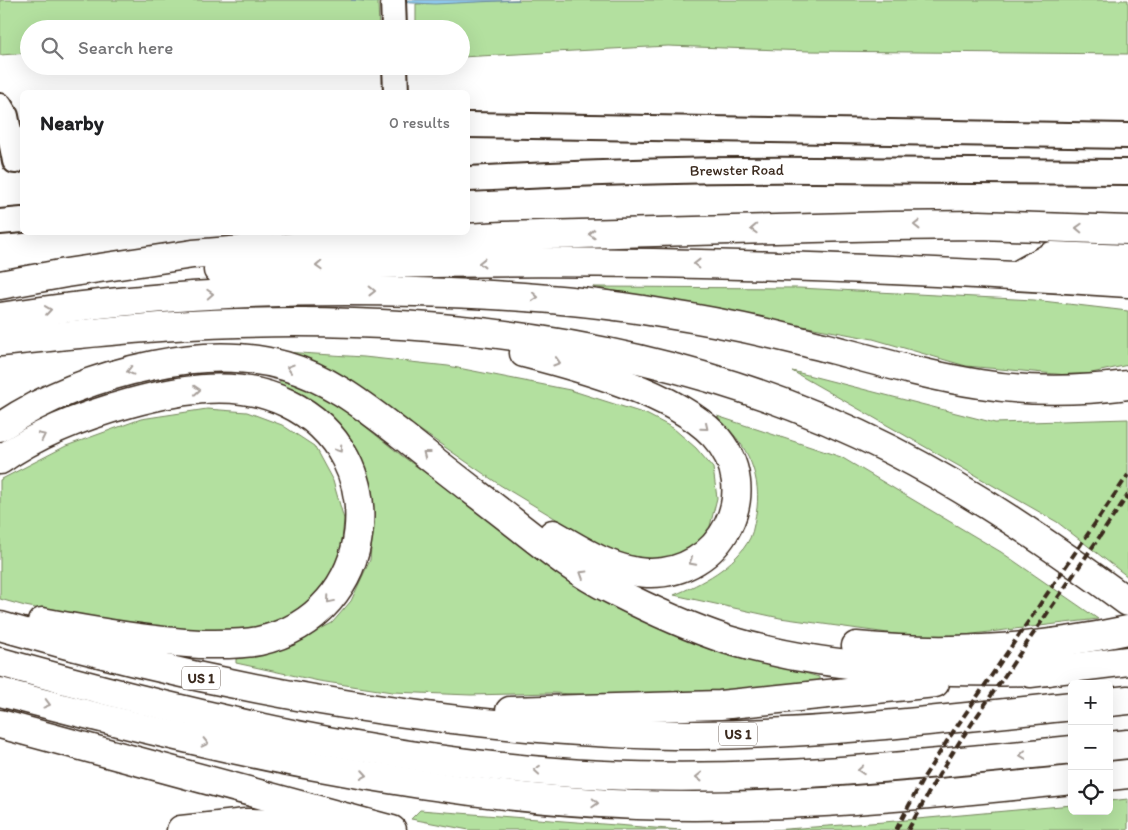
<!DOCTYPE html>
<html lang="en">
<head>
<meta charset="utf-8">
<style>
  :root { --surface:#fff; --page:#f2f2f2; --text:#202124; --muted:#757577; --line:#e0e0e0 }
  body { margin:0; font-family:Itim,sans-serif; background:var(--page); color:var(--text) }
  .controls { position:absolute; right:15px; bottom:15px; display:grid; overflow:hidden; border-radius:8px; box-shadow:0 5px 20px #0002 }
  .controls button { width:45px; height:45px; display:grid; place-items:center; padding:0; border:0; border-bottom:1px solid var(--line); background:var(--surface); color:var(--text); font:25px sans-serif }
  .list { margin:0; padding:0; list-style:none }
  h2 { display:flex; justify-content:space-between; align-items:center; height:65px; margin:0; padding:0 20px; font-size:21px }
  h2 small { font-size:16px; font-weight:400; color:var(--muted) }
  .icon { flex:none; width:28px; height:28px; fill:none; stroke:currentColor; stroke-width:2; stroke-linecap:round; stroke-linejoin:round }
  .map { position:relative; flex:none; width:1128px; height:830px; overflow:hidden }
  .search { position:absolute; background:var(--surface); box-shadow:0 5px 20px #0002; left:20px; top:20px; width:450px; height:55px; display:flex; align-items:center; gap:12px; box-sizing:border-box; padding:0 18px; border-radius:28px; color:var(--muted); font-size:19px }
  .panel { position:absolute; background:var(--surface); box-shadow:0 5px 20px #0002; left:20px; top:90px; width:450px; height:145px; border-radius:8px }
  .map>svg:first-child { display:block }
  .green { fill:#b3e09f; stroke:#77855e }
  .water { fill:#90cdf1; stroke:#6e8c9d }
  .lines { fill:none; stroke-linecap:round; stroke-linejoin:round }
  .minor-casing { stroke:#3b2a1e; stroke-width:28 }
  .highway-casing { stroke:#3b2a1e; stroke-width:31 }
  .minor { stroke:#fff; stroke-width:24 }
  .highway { stroke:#fff; stroke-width:28 }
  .rail { stroke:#3b2a1e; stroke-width:4; stroke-dasharray:8 4; stroke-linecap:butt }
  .oneway { stroke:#a79f9a }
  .labels { text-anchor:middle; stroke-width:4; stroke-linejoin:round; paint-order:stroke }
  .shield { fill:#fff; stroke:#766a62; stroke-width:1 }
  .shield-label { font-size:14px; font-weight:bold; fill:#3b2a1e }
  .street-label { font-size:15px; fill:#3b2a1e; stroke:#fff }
</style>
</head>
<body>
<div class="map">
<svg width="1128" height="830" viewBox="0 0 1128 830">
  <rect width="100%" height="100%" fill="#fff"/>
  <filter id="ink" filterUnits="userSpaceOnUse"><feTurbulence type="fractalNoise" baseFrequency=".02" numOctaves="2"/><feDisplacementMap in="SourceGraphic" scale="10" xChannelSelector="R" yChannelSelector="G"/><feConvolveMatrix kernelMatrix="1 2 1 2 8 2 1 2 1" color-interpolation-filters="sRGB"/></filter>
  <g filter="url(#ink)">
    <g class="green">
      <path d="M 0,0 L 351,0 L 378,2 L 379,29 L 29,29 L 29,53 L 0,55 Z"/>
      <path d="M 519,0 L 1128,0 L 1128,54 L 808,51 L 668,46 L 461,57 L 461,29 L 416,29 L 416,4 Z"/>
      <path d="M 593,287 L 799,288 L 1034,300 L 1128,311 L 1128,365 L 1078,376 L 966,366 L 873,339 Z"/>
      <path d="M 284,352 L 364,357 L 448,366 L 570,390 L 646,414 L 673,428 L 696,448 L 713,468 L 717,498 L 710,526 L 697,544 L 680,555 L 662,560 L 627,555 L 596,543 L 500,485 L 388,408 Z"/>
      <path d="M 792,371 L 995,423 L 1128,419 L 1128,577 L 1057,522 Z"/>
      <path d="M 281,378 L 314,392 L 347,412 L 401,455 L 572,581 L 624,612 L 715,648 L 819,677 L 819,682 L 698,700 L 553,693 L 471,695 L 392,692 L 319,681 L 236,663 L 236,659 L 261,655 L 311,634 L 332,623 L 351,601 L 370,560 L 374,514 L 371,493 L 365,471 L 354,450 L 278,387 Z"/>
      <path d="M 207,409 L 247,412 L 282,425 L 314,446 L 333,481 L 344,519 L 341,552 L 328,578 L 309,602 L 284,619 L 249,631 L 208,632 L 105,621 L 25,606 L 0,599 L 0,480 L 66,446 L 141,419 Z"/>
      <path d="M 717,416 L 841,457 L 1001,552 L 1098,619 L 931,639 L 780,618 L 674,595 C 701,584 736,566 750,538 C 754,530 755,517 757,508 C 759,490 756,472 748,456 C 741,441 728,428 717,416 Z"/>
      <path d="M 1128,799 L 1128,830 L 772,830 L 884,822 L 1072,805 L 1072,811 L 1109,811 L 1109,801 Z"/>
      <path d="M 420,810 L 681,830 L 469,830 L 411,819 Z"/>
    </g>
    <path class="water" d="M 351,0 L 519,0 L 435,4 Z"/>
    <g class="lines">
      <defs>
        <g id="minor">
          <path d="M 393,0 L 394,29"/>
          <path d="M 395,66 L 396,92"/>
          <path d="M 0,106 L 6,116 L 15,161"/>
          <path d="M 468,125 L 1128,136"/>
          <path id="s1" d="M 468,179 C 583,173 699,169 815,170 C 919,170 1024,172 1128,172"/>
          <path d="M 0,222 L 22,220"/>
        </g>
        <g id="highway">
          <path d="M 218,270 C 520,255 826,263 1128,283"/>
          <path d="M 1016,276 L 1052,256 L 1128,259"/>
          <path d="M 0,285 L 66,273 L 193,254 L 255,249 L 503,236 L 891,226 L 979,225 L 1128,230"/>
          <path d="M 0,317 C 141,295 274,288 416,292 C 498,294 580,299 661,313 C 707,320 752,329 796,340 C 857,355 917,374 980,384 C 1028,392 1079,391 1128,385"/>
          <path d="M 0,342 C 80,334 159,325 239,323 C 462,316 690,348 891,450 C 975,493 1052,546 1128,602"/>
          <path d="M 524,353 C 579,367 674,393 714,435 C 766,491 721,576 647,573 C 612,571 581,550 553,534"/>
          <path d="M 0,427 C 46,396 100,376 154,365 C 196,356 243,354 285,366 C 331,379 366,408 403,436 C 439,465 476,493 512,521 C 544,546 575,572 612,590 C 649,609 688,627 728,640 C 831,671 941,673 1048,671"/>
          <path d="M 0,460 C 38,433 86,415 130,403 C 181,389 238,379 287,403 C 396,455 378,615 259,641 C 239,645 220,644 200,644 C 147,641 94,632 42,622"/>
          <path d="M 0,626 C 127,663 252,691 383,710 C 487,725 592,735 697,735 C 822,734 947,719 1072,706"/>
          <path d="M 856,646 C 946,655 1039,649 1128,630"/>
          <path d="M 0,662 C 197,717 399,765 604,775 C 761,782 916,766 1072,750"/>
          <path d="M 1030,673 L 1128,661"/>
          <path d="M 0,692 C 209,747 420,797 637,805 C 782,810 927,795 1072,780"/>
          <path d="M 1109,702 L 1128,700"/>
          <path d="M 510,711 L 720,705 L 935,683"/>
          <path d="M 0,724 L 392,830"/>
          <path d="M 1109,746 L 1128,744"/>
          <path d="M 1109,776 L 1128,774"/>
          <path d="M 181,830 L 246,823 L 335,825"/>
        </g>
      </defs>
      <use href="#minor" class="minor-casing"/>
      <use href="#highway" class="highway-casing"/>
      <use href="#minor" class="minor"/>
      <use href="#highway" class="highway"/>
      <g class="rail">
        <path d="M 896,830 L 924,777 L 951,735 L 1128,475"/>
        <path d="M 908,830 L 934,783 L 960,741 L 1128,495"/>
      </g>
    </g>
    <defs><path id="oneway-chevron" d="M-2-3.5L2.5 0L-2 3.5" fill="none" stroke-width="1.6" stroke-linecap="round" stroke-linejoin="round" transform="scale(1.25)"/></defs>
    <g class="oneway">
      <use href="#oneway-chevron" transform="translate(917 225) rotate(180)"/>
      <use href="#oneway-chevron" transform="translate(1079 228) rotate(-178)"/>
      <use href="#oneway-chevron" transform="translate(754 229) rotate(178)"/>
      <use href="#oneway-chevron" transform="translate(592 234) rotate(178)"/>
      <use href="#oneway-chevron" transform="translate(482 263) rotate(180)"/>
      <use href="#oneway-chevron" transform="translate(697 264) rotate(-179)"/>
      <use href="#oneway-chevron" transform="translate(319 266) rotate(178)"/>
      <use href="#oneway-chevron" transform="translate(372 291) rotate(1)"/>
      <use href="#oneway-chevron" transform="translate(210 294) rotate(-3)"/>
      <use href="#oneway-chevron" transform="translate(535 297) rotate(5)"/>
      <use href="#oneway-chevron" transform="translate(48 310) rotate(-8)"/>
      <use href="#oneway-chevron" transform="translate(557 362) rotate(17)"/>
      <use href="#oneway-chevron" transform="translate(290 368) rotate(-162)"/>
      <use href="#oneway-chevron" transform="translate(130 371) rotate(166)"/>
      <use href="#oneway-chevron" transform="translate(197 390) rotate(-5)"/>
      <use href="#oneway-chevron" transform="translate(705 427) rotate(39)"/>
      <use href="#oneway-chevron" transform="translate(42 436) rotate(-26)"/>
      <use href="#oneway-chevron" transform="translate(339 449) rotate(56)"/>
      <use href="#oneway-chevron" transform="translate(426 454) rotate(-142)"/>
      <use href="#oneway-chevron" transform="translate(692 562) rotate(152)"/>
      <use href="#oneway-chevron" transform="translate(583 574) rotate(-148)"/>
      <use href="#oneway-chevron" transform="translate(330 600) rotate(130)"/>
      <use href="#oneway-chevron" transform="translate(47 704) rotate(15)"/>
      <use href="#oneway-chevron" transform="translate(205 743) rotate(13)"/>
      <use href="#oneway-chevron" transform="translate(1023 755) rotate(174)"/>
      <use href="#oneway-chevron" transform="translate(537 770) rotate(-175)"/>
      <use href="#oneway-chevron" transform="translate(861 770) rotate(176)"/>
      <use href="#oneway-chevron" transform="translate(364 775) rotate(9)"/>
      <use href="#oneway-chevron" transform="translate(699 777) rotate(180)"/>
      <use href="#oneway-chevron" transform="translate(595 803) rotate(3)"/>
    </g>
  </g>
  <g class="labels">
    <g class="shield">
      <rect x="182" y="666.5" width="38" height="23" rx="4"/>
      <rect x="719" y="722.5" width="38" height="23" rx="4"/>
    </g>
    <g class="shield-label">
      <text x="201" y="683">US 1</text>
      <text x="738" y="739">US 1</text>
    </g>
    <g class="street-label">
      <text dy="5" stroke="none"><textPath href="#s1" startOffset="269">Brewster Road</textPath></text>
    </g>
  </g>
</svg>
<div class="controls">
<button>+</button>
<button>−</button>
<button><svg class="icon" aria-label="locate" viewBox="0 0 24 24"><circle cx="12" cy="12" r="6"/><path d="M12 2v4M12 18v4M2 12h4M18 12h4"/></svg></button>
</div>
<div class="search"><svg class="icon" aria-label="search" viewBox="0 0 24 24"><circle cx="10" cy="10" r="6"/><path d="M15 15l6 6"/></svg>Search here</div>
<section class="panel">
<h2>Nearby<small>0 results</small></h2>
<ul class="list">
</ul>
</section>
</div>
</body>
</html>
